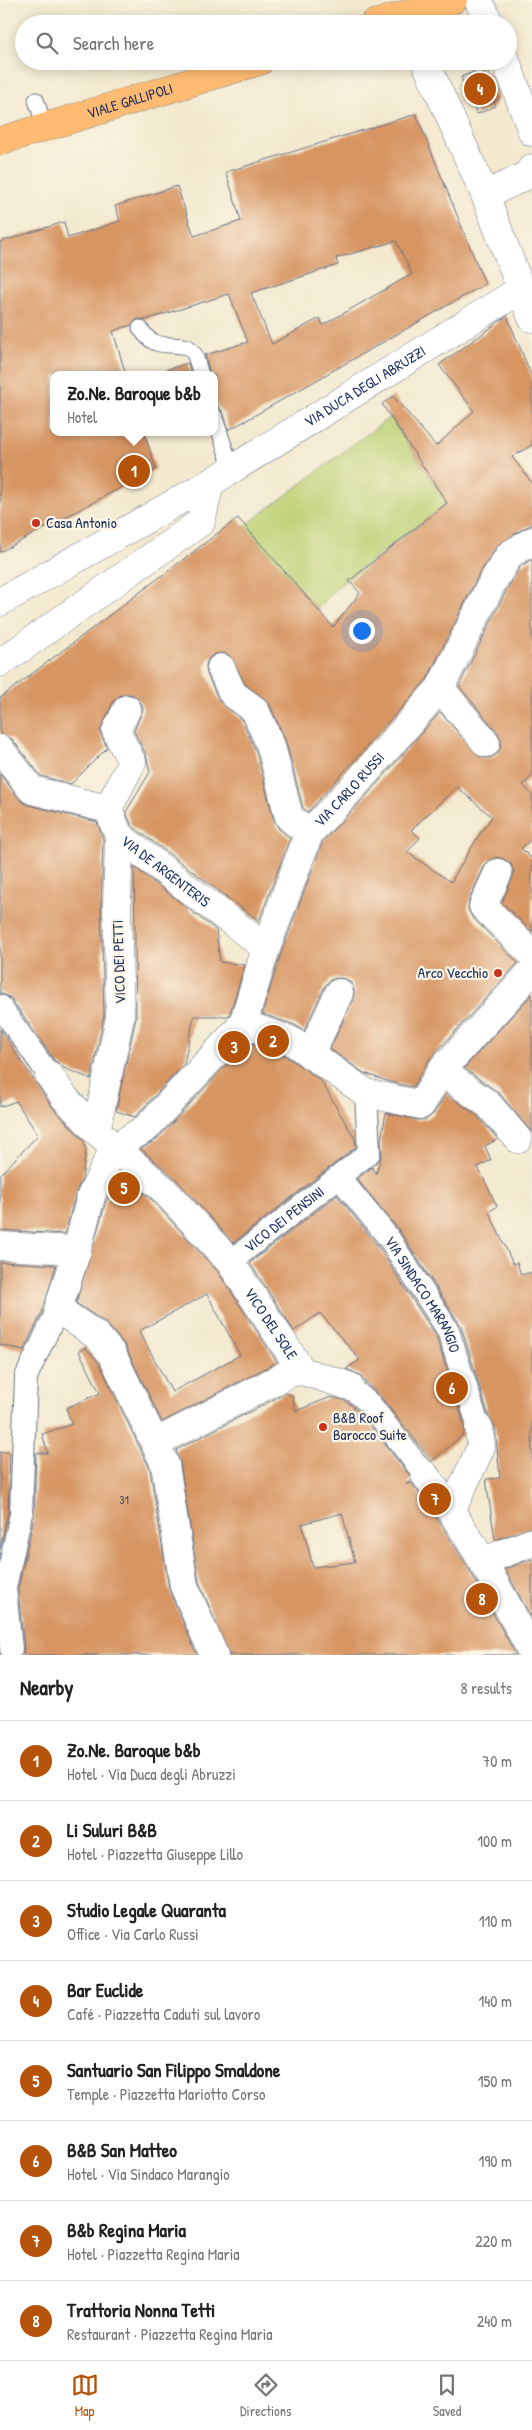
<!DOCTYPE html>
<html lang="en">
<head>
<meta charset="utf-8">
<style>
  :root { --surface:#fff; --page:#f6f6f6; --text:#222; --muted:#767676; --line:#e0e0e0; --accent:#b45309 }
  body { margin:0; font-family:"Patrick Hand",sans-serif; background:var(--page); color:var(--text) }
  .you { position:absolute; left:361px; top:630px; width:18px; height:18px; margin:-12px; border:4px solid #fff; border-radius:50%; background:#1a73e8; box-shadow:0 0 0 8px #1a73e833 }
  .badge { display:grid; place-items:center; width:32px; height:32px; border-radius:50%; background:var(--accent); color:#fff; font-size:16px; font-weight:700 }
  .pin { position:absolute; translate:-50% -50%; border:2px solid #fff; box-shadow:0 1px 5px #0006 }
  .popup { position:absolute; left:50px; top:371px; width:168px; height:65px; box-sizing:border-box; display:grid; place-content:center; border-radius:10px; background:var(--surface); filter:drop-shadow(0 1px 4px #0005); font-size:16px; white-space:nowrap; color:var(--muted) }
  .popup b { font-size:19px; color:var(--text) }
  .popup::after { content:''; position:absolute; left:50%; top:100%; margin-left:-10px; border:10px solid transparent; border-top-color:var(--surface) }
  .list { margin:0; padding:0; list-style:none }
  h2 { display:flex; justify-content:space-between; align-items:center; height:65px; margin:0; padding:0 20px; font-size:21px }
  h2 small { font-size:16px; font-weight:400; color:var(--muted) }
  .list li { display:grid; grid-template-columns:32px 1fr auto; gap:15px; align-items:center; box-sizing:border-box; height:80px; padding:0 20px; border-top:1px solid var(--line) }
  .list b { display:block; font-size:19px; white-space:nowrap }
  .list p { margin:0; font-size:16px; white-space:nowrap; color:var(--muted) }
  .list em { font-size:16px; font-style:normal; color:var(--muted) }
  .icon { flex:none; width:28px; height:28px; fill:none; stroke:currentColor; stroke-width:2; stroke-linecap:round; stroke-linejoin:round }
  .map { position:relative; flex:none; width:532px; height:1655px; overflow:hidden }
  .search { position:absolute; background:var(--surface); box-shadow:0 2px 12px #0003; left:15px; right:15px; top:15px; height:55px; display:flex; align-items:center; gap:12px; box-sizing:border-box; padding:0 18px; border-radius:28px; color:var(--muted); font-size:19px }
  .sheet { height:705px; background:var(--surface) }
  nav { display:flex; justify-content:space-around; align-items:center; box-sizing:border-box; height:70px; border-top:1px solid var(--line); background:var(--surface); font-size:14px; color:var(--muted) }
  nav a { display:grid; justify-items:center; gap:2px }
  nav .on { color:var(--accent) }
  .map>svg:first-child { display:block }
  .green { fill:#bed175; stroke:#6c806a }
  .building { fill:#d79562; fill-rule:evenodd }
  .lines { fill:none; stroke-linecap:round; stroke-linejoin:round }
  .service-casing { stroke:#667086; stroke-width:17 }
  .pedestrian-casing { stroke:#667086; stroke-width:24 }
  .minor-casing { stroke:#667086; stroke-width:29 }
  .primary-casing { stroke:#667086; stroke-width:29 }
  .service { stroke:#fff; stroke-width:15 }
  .pedestrian { stroke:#fff; stroke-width:22 }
  .minor { stroke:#fff; stroke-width:28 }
  .primary { stroke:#febb71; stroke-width:28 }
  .poi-dot { fill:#c8321e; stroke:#fcf5e5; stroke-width:2 }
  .labels { text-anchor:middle; stroke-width:4.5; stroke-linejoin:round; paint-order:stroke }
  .number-label { font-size:12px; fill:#4a485f }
  .street-label { font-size:15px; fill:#1b2f5e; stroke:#fcf5e5 }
  .poi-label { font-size:15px; fill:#1b2f5e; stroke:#fcf5e5; text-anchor:start }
</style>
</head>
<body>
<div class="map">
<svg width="532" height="1655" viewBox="0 0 532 1655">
  <rect width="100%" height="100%" fill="#fcf5e5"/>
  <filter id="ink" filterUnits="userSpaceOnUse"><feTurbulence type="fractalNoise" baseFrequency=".02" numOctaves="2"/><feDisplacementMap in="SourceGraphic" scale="10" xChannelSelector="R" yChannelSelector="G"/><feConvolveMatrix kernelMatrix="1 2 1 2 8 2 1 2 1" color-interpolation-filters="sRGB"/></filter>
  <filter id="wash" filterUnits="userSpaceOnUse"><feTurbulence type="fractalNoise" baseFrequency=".0096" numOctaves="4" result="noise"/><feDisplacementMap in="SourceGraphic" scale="20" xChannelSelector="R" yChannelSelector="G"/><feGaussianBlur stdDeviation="1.12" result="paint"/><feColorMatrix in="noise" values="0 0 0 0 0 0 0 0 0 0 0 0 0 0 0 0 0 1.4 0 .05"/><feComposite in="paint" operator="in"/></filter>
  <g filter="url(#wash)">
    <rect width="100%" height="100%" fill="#f2e9cf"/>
    <path class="green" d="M 390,417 L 447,503 L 335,589 L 317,609 L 245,526 Z"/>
    <g id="blocks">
      <g class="building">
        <path d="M 481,69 L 483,74 L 488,72 L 499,100 L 494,102 L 496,106 L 477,114 L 461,77 Z"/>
        <path d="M 416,114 L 485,284 L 229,430 L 223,412 L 218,407 L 214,393 L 214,375 L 210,375 L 205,355 L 248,342 L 229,294 L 145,320 L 138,319 L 131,325 L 113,331 L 126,375 L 54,375 L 54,432 L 144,432 L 156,469 L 0,552 L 0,242 L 64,222 L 68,238 L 120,221 L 115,206 L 177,186 L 194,236 L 241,221 L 226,172 ZM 396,241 L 412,274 L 323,325 L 320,318 L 272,344 L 251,293 L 338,265 L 336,258 Z"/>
        <path d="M 507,316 L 532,377 L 532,445 L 512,457 L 532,483 L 532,525 L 524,528 L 497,546 L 479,574 L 427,679 L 308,812 L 303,808 L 286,742 L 269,703 L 245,684 L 230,656 L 223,653 L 215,654 L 208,659 L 206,666 L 207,674 L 219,701 L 242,720 L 256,751 L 274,821 L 279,829 L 290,838 L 259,921 L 132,826 L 126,812 L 150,772 L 146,755 L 134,731 L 143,709 L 140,701 L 134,695 L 126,694 L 119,696 L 113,702 L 100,731 L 107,748 L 71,784 L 41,776 L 12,739 L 0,734 L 0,698 L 238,518 L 333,627 L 360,593 L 349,581 L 447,503 L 382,404 L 393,396 L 436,446 L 474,411 L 439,365 Z"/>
        <path d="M 188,363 L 191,375 L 167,375 L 166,370 Z"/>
        <path d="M 532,559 L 532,776 L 523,785 L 532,795 L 532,839 L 521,848 L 532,859 L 532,932 L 502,902 L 512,879 L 514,872 L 511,864 L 504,859 L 497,857 L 489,860 L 484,867 L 469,900 L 468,909 L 472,917 L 518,963 L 429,1060 L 413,1087 L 390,1082 L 364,1073 L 330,1049 L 353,999 L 354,991 L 352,984 L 346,979 L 337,978 L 330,980 L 325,986 L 304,1031 L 295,1025 L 262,1014 L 281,953 L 323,841 L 367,795 L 440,712 L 480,757 L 489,758 L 496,755 L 500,749 L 501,741 L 498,733 L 459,686 L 507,589 L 521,566 ZM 457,787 L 492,817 L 477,838 L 451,882 L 407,852 L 420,838 L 411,830 Z"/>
        <path d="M 0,774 L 20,800 L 28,805 L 97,822 L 103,839 L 101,907 L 104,1016 L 91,1079 L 64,1068 L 55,1061 L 11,998 L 0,993 Z"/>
        <path d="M 134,867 L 216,930 L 220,962 L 245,965 L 229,1016 L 194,1016 L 184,1064 L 135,1117 L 116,1111 L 136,1017 Z"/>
        <path d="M 532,994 L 532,1133 L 500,1094 L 464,1068 Z"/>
        <path d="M 0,1029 L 52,1107 L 84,1141 L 86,1150 L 82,1179 L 76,1192 L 65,1234 L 0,1230 L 0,1175 L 38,1135 L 16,1101 L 0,1107 Z"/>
        <path d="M 248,1042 L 283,1054 L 321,1081 L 355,1139 L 356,1147 L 233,1243 L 175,1178 L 141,1149 L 157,1139 Z"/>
        <path d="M 446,1094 L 477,1116 L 498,1139 L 485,1146 L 491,1160 L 478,1167 L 497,1206 L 489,1212 L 513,1264 L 517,1262 L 521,1275 L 532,1272 L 532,1527 L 495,1540 L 486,1479 L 500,1478 L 495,1426 L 489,1417 L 461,1326 L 399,1230 L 357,1179 L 372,1167 L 376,1174 L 382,1153 L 381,1139 L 386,1113 L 418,1120 L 427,1119 L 434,1113 Z"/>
        <path d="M 124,1176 L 152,1200 L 218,1272 L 277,1362 L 162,1422 L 124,1344 L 106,1323 L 76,1303 L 106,1201 ZM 207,1294 L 240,1355 L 172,1392 L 139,1331 Z"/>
        <path d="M 337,1195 L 377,1245 L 436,1336 L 464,1425 L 464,1434 L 432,1461 L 380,1396 L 364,1381 L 360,1375 L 346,1369 L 360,1360 L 320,1313 L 294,1331 L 250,1263 Z"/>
        <path d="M 0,1262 L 56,1265 L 43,1310 L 24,1350 L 0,1345 Z"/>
        <path d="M 85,1347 L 99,1363 L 150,1469 L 169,1589 L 197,1655 L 23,1655 L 24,1648 L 18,1589 L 34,1517 L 36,1453 L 48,1453 L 42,1434 L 72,1424 L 66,1408 L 100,1393 L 79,1351 Z"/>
        <path d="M 286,1393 L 292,1395 L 296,1411 L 331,1397 L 346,1401 L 360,1413 L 410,1476 L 411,1480 L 406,1484 L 412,1483 L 442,1526 L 469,1569 L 516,1655 L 229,1655 L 199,1582 L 180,1462 L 176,1450 ZM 342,1513 L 355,1562 L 313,1567 L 302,1524 Z"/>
        <path d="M 0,1452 L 10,1452 L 8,1512 L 0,1549 Z"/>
        <path d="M 532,1559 L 532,1619 L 505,1569 Z"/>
      </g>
    </g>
  </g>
  <g filter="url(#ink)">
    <use href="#blocks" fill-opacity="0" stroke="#667086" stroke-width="1"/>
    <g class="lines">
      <defs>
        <g id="service">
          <path d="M 36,100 L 45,127"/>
          <path d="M 140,328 C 155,351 164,342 188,347 L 195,355 L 201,375"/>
          <path d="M 214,415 L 232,470"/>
        </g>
        <g id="pedestrian">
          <path d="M 0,1006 L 49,1075"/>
          <path id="s1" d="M 339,1177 L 388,1237 L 448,1330 L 479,1428"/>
          <path id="s2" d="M 230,1262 L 369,1153 L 366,1093"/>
          <path d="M 349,1386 L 370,1404 L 425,1475"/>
          <path d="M 11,1649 L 5,1588 L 21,1514 L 26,1377 L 58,1309"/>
        </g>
        <g id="minor">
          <path d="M 478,0 L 490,24"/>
          <path d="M 425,61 L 485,195 L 532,318"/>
          <path d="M 506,61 L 532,132"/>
          <path d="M 485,195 L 526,176 L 532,168"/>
          <path id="s3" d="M 0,602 L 210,483 L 520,290"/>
          <path d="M 0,663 L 201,522 L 210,483"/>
          <path d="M 221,668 L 233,694 L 255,710 L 271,746 L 289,817 L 309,833"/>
          <path d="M 440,688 L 486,743"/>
          <path id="s4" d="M 0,749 L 32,790 L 108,809 L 119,836 L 266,948"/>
          <path d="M 108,809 L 132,762 L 116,731 L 127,709"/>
          <path d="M 498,873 L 483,906 L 532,954"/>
          <path d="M 243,1024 L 290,1040 L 366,1093 L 421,1105 L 441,1071 L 532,971"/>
          <path d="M 310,1055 L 339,993"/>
          <path d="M 441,1071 L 488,1104 L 518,1139"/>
          <path id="s5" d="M 49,1075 L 65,1098 L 96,1131 L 163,1189 L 230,1262 L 302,1371 L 349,1386"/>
          <path d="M 96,1131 L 120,1017 L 117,907 L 119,836"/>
          <path d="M 0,1246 L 77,1250"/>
          <path d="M 155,1443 L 290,1373 L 302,1371"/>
          <path d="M 425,1475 C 468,1530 499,1590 532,1652"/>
          <path d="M 452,1510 L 481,1447 L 479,1428"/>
          <path d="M 484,1561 L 532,1542"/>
          <path id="s6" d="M 214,1655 L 184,1586 L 165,1464 L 112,1354 L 97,1336 L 58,1309 L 77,1250 L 91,1196 L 114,1148 L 146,1128 L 243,1024 L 266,948 L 309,833 L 355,785 L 440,688 L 493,581 L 510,554 L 532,541"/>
        </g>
        <g id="primary">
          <path d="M 374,24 L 453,0"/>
          <path id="s7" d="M 0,141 L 260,61"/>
        </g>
      </defs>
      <use href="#service" class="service-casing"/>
      <use href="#pedestrian" class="pedestrian-casing"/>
      <use href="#minor" class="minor-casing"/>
      <use href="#primary" class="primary-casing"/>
      <use href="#service" class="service"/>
      <use href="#pedestrian" class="pedestrian"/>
      <use href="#minor" class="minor"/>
      <use href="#primary" class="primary"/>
    </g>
  </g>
  <g class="poi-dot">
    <circle cx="36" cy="523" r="5"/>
    <circle cx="498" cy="973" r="5"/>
    <circle cx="323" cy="1427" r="5"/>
  </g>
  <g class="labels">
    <g class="number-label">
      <text x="124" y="1504">31</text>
    </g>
    <g class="street-label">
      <text dy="5" stroke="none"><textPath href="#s7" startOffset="136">VIALE GALLIPOLI</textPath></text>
      <text dy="5" stroke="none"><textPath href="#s3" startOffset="424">VIA DUCA DEGLI ABRUZZI</textPath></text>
      <text dy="5" stroke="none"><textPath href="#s6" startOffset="1004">VIA CARLO RUSSI</textPath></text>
      <text dy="5" stroke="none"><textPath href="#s4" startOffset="218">VIA DE ARGENTERIS</textPath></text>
      <text transform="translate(119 962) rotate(-92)" y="5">VICO DEI PETTI</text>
      <text dy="5" stroke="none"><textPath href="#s2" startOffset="69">VICO DEI PENSINI</textPath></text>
      <text dy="5" stroke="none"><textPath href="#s1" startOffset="145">VIA SINDACO MARANGIO</textPath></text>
      <text dy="5" stroke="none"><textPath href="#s5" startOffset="335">VICO DEL SOLE</textPath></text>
    </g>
    <g class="poi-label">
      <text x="46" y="528">Casa Antonio</text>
      <text x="488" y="978" text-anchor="end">Arco Vecchio</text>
      <text x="333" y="1423">B&amp;B Roof<tspan x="333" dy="17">Barocco Suite</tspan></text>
    </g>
  </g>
</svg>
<div class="you"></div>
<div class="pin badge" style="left:134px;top:471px">1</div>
<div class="popup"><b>Zo.Ne. Baroque b&amp;b</b>Hotel</div>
<div class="pin badge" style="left:273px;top:1041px">2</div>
<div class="pin badge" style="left:234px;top:1047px">3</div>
<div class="pin badge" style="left:480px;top:89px">4</div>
<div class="pin badge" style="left:124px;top:1188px">5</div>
<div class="pin badge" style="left:452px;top:1388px">6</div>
<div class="pin badge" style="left:435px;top:1499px">7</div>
<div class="pin badge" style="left:482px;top:1599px">8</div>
<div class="search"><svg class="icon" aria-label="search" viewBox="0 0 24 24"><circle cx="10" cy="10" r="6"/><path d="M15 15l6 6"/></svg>Search here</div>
</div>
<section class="sheet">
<h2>Nearby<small>8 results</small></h2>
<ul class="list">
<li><span class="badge">1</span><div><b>Zo.Ne. Baroque b&amp;b</b><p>Hotel · Via Duca degli Abruzzi</p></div><em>70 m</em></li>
<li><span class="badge">2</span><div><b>Li Suluri B&amp;B</b><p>Hotel · Piazzetta Giuseppe Lillo</p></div><em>100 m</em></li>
<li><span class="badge">3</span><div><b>Studio Legale Quaranta</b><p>Office · Via Carlo Russi</p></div><em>110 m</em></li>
<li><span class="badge">4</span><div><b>Bar Euclide</b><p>Café · Piazzetta Caduti sul lavoro</p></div><em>140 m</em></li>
<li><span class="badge">5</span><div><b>Santuario San Filippo Smaldone</b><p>Temple · Piazzetta Mariotto Corso</p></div><em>150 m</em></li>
<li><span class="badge">6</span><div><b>B&amp;B San Matteo</b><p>Hotel · Via Sindaco Marangio</p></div><em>190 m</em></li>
<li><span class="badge">7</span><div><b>B&amp;b Regina Maria</b><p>Hotel · Piazzetta Regina Maria</p></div><em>220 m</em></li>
<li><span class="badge">8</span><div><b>Trattoria Nonna Tetti</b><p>Restaurant · Piazzetta Regina Maria</p></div><em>240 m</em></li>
</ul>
</section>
<nav>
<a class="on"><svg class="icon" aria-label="map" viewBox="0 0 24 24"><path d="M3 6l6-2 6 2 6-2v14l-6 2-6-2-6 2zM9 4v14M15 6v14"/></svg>Map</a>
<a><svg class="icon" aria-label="directions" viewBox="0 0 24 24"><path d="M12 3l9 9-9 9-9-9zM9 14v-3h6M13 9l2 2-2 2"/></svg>Directions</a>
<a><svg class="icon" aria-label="saved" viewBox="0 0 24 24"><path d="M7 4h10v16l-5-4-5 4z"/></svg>Saved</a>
</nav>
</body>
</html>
